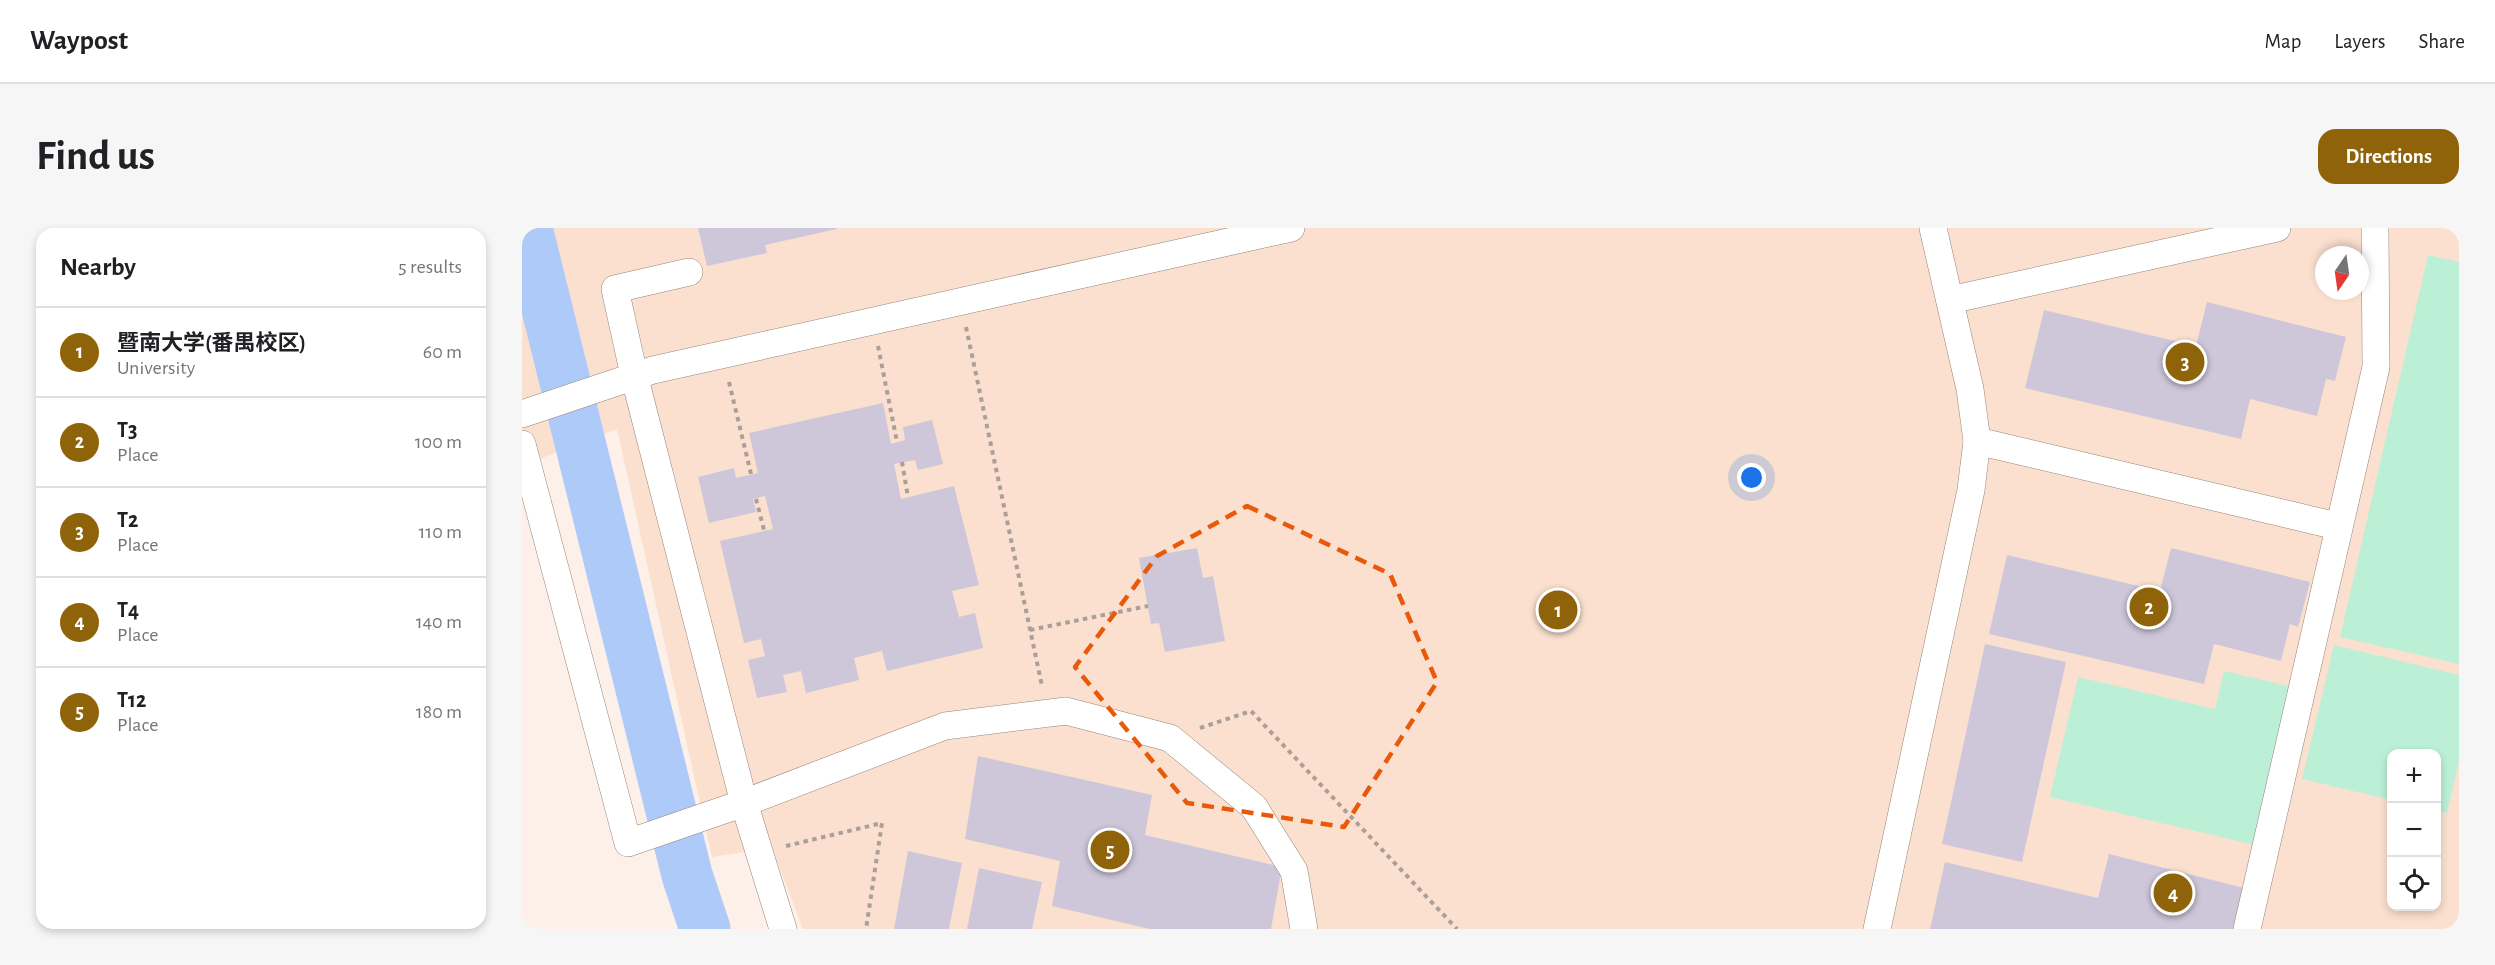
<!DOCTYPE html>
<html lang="en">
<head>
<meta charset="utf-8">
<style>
  :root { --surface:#fff; --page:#f6f6f6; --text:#202124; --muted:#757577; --line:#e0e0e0; --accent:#8e6309 }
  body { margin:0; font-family:"Alegreya Sans","Noto Sans SC",sans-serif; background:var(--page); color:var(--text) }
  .controls { position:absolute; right:18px; bottom:18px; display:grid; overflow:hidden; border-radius:12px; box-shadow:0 3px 9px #0003 }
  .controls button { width:54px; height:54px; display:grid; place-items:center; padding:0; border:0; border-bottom:2px solid var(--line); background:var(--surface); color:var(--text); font:30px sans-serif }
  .compass { position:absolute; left:1793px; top:18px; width:54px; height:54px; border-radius:50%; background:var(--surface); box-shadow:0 3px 9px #0003; rotate:193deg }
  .you { position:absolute; left:1230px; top:250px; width:21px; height:21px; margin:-15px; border:4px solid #fff; border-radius:50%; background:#1a73e8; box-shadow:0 0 0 9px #1a73e833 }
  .badge { display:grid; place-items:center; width:39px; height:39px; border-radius:50%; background:var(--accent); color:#fff; font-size:20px; font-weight:700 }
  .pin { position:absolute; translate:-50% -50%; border:3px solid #fff; box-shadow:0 2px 6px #0006 }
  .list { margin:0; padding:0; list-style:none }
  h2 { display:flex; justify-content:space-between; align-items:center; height:78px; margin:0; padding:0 24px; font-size:26px }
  h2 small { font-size:20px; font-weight:400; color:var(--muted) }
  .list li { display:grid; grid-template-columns:39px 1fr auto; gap:18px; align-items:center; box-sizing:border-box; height:90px; padding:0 24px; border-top:2px solid var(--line) }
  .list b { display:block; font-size:22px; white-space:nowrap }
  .list p { margin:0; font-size:20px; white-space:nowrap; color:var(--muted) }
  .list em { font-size:20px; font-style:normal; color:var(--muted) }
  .icon { flex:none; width:33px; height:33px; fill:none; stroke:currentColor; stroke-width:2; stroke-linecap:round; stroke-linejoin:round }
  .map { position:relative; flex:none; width:1937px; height:701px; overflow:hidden; border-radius:18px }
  header { display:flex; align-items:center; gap:36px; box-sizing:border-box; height:84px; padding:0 30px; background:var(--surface); border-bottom:2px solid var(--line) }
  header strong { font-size:28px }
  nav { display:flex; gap:33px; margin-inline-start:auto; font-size:21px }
  .intro { display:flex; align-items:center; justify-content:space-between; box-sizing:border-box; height:144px; padding:0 36px }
  h1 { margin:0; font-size:42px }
  .button { padding:15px 27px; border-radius:18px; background:var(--accent); color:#fff; font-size:21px; font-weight:700 }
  main { display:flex; gap:36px; padding:0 36px }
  aside { flex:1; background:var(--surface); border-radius:18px; box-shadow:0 3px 9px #0003 }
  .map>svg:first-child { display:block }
  .built { fill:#fbe0cf; fill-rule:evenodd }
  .green { fill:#bbf0d7 }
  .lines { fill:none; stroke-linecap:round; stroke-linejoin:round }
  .river { stroke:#aecaf8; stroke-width:51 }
  .building { fill:#cec7da }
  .street-casing { stroke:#97857a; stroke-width:28 }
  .path { stroke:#aa9f99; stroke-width:4; stroke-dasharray:4.5 4.5; stroke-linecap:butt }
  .street { stroke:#fff; stroke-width:27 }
  .marked { fill:none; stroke:#e8590c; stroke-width:4.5; stroke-dasharray:12 8; stroke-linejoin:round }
</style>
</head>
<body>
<header>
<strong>Waypost</strong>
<nav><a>Map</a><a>Layers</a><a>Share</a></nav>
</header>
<div class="intro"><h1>Find us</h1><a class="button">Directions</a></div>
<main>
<aside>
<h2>Nearby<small>5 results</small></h2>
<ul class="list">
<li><span class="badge">1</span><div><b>暨南大学(番禺校区)</b><p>University</p></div><em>60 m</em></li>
<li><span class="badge">2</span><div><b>T3</b><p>Place</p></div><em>100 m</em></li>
<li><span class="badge">3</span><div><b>T2</b><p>Place</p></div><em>110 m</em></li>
<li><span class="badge">4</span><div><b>T4</b><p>Place</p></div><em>140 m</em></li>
<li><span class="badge">5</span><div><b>T12</b><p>Place</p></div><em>180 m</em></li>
</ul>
</aside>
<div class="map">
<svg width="1937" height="701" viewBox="0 0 1937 701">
  <rect width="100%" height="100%" fill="#fdf0e9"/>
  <path class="built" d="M 0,0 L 1937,0 L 1937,701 L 281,701 L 250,620 L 190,629 L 95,201 L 0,238 ZM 1802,27 L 1838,27 L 1838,63 L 1802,63 ZM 1870,526 L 1914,526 L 1914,678 L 1870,678 Z"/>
  <g class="green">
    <path d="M 1906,27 L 1937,34 L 1937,436 L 1818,409 Z"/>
    <path d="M 1812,417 L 1937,447 L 1937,533 L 1925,585 L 1915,582 L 1914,526 L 1870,526 L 1869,572 L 1780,551 Z"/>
    <path d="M 1702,443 L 1770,459 L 1733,617 L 1528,569 L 1556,449 L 1693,481 Z"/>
  </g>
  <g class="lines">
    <path class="river" d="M 5,0 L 165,647 L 183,701"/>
  </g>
  <g class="building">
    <path d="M 176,0 L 315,0 L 315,1 L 243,17 L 245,25 L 185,38 Z"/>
    <path d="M 1685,74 L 1824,109 L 1813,153 L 1804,151 L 1795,188 L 1728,171 L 1719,211 L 1503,160 L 1522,82 L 1674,118 Z"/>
    <path d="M 361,175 L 369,216 L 383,212 L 381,199 L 410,192 L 421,236 L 396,242 L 393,232 L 372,236 L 379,271 L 432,258 L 457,357 L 430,363 L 437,389 L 453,385 L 461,420 L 365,443 L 360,423 L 332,430 L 337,452 L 284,465 L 279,443 L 261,447 L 265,464 L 235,470 L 226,432 L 243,428 L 239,411 L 222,415 L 198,313 L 251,301 L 243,268 L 231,271 L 234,284 L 187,295 L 176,249 L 212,240 L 214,250 L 236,245 L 227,205 Z"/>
    <path d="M 675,320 L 681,350 L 691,348 L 703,413 L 643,424 L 637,395 L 629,396 L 617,330 Z"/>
    <path d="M 1649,320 L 1788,354 L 1776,399 L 1768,396 L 1759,433 L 1692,416 L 1682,456 L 1467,406 L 1485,327 L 1638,363 Z"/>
    <path d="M 1463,416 L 1544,434 L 1500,634 L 1420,616 Z"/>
    <path d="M 456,528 L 630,567 L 623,607 L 760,639 L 749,701 L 628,701 L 530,678 L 538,633 L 443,611 Z"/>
    <path d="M 386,623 L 440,635 L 427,701 L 372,701 Z"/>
    <path d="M 1587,626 L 1726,661 L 1716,701 L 1408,701 L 1423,634 L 1576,670 Z"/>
    <path d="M 457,640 L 520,654 L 510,701 L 445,701 Z"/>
  </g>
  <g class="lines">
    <defs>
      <g id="street">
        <path d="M 167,44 L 93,61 L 112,147 L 222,575 L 261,701"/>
        <path d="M 1428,72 L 1755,0"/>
        <path d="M 0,186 L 131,142 L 769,0"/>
        <path d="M 1455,213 L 1815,298"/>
        <path d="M 0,216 L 106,615 L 222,575 L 423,498 L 544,483 L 648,510 L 732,579 L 772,643 L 782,701"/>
        <path d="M 1355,701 L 1449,262 L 1455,213 L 1448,161 L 1411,0"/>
        <path d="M 1725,701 L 1854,139 L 1853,0"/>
      </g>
    </defs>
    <use href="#street" class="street-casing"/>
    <g class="path">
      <path d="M 444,99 L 520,458"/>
      <path d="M 356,118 L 375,214"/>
      <path d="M 207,154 L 229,246"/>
      <path d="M 380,234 L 386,269"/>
      <path d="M 234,271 L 242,302"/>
      <path d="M 508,402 L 626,378"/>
      <path d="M 678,500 L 729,483 L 935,701"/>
      <path d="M 264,618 L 360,595 L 344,701"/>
    </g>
    <use href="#street" class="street"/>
  </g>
  <path class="marked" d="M 725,278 L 868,346 L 915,454 L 822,599 L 665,575 L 553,439 L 635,328 Z"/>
</svg>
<div class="controls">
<button>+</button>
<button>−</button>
<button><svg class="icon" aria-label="locate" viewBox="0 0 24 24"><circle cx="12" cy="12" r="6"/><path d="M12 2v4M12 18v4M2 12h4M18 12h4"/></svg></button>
</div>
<svg class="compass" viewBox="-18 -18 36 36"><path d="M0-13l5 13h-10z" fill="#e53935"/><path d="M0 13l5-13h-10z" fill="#757577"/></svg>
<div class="you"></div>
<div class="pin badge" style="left:1036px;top:382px">1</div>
<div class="pin badge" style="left:1627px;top:379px">2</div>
<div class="pin badge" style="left:1663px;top:134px">3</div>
<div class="pin badge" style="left:1651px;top:665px">4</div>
<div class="pin badge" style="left:588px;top:622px">5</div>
</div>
</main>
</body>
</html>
